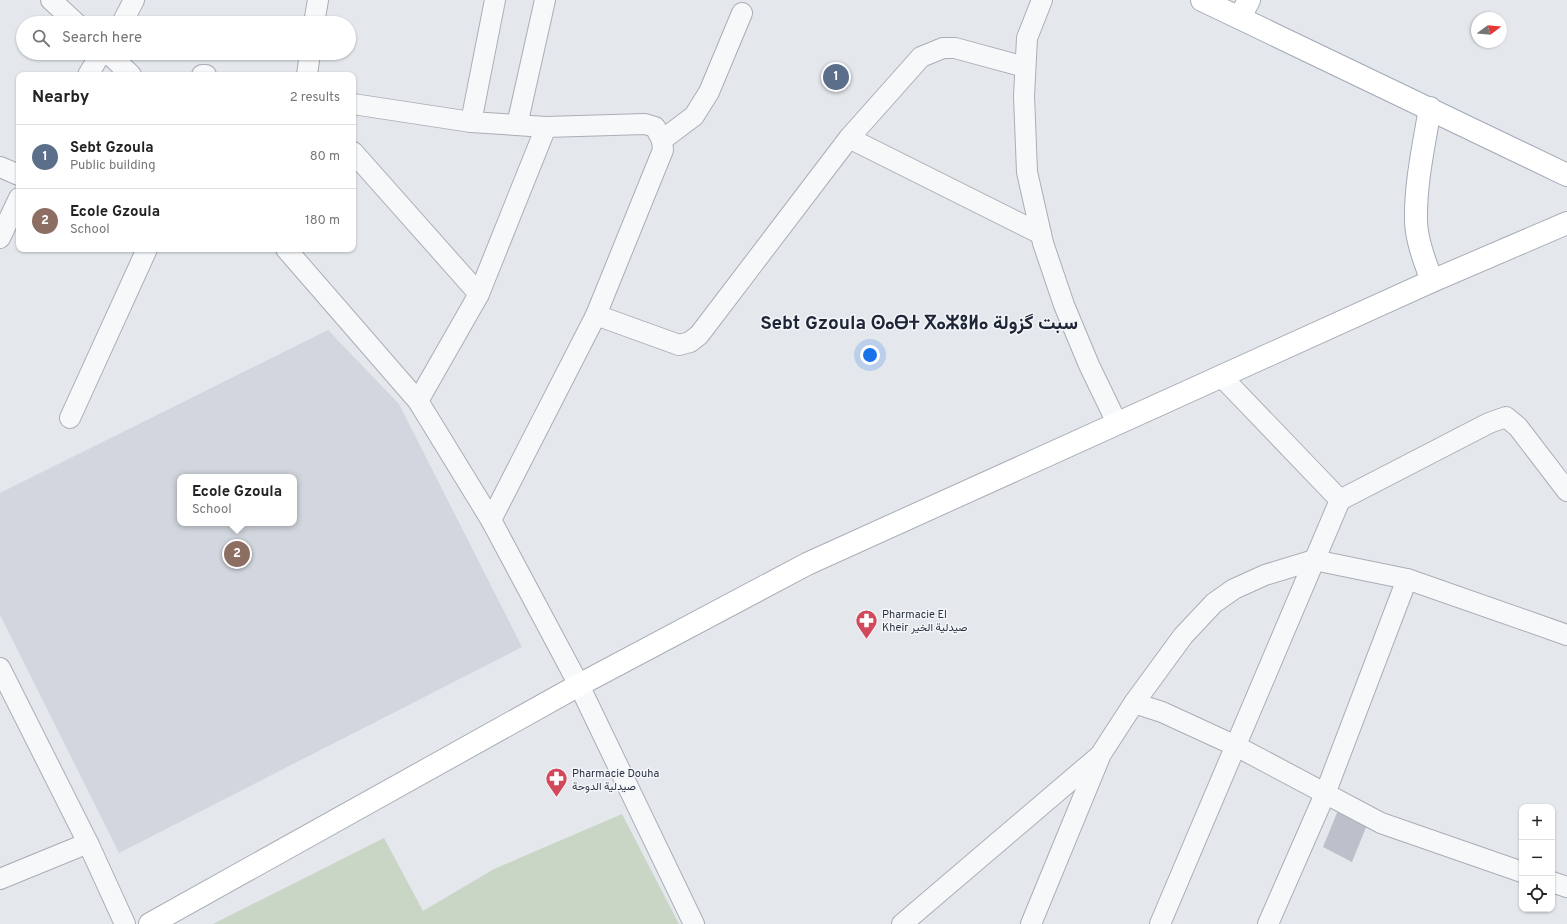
<!DOCTYPE html>
<html lang="en">
<head>
<meta charset="utf-8">
<style>
  :root { --surface:#fff; --page:#f6f6f6; --text:#222; --muted:#767676; --line:#e0e0e0; --accent:#7c3aed }
  body { margin:0; font-family:Overpass,Vazirmatn,"Noto Sans Tifinagh",sans-serif; background:var(--page); color:var(--text) }
  .controls { position:absolute; right:12px; bottom:12px; display:grid; overflow:hidden; border-radius:8px; box-shadow:0 1px 3px #0004 }
  .controls button { width:36px; height:36px; display:grid; place-items:center; padding:0; border:0; border-bottom:1px solid var(--line); background:var(--surface); color:var(--text); font:20px sans-serif }
  .compass { position:absolute; left:1471px; top:12px; width:36px; height:36px; border-radius:50%; background:var(--surface); box-shadow:0 1px 3px #0004; rotate:74deg }
  .you { position:absolute; left:870px; top:355px; width:14px; height:14px; margin:-10px; border:3px solid #fff; border-radius:50%; background:#1a73e8; box-shadow:0 0 0 6px #1a73e833 }
  .badge { display:grid; place-items:center; width:26px; height:26px; border-radius:50%; background:var(--accent); color:#fff; font-size:13px; font-weight:700 }
  .pin { position:absolute; translate:-50% -50%; border:2px solid #fff; box-shadow:0 1px 4px #0006 }
  .popup { position:absolute; left:177px; top:474px; width:120px; height:52px; box-sizing:border-box; display:grid; place-content:center; border-radius:8px; background:var(--surface); filter:drop-shadow(0 1px 3px #0005); font-size:13px; white-space:nowrap; color:var(--muted) }
  .popup b { font-size:15px; color:var(--text) }
  .popup::after { content:''; position:absolute; left:50%; top:100%; margin-left:-8px; border:8px solid transparent; border-top-color:var(--surface) }
  .list { margin:0; padding:0; list-style:none }
  h2 { display:flex; justify-content:space-between; align-items:center; height:52px; margin:0; padding:0 16px; font-size:17px }
  h2 small { font-size:13px; font-weight:400; color:var(--muted) }
  .list li { display:grid; grid-template-columns:26px 1fr auto; gap:12px; align-items:center; box-sizing:border-box; height:64px; padding:0 16px; border-top:1px solid var(--line) }
  .list b { display:block; font-size:15px; white-space:nowrap }
  .list p { margin:0; font-size:13px; white-space:nowrap; color:var(--muted) }
  .list em { font-size:13px; font-style:normal; color:var(--muted) }
  .icon { flex:none; width:22px; height:22px; fill:none; stroke:currentColor; stroke-width:2; stroke-linecap:round; stroke-linejoin:round }
  .map { position:relative; flex:none; width:1567px; height:924px; overflow:hidden }
  .search { position:absolute; background:var(--surface); box-shadow:0 1px 3px #0004; left:16px; top:16px; width:340px; height:44px; display:flex; align-items:center; gap:10px; box-sizing:border-box; padding:0 14px; border-radius:22px; color:var(--muted); font-size:15px }
  .panel { position:absolute; background:var(--surface); box-shadow:0 1px 3px #0004; left:16px; top:72px; width:340px; height:180px; border-radius:8px }
  .map>svg:first-child { display:block }
  .built { fill:#d2d6de; fill-rule:evenodd }
  .green { fill:#c9d6c5 }
  .building { fill:#bbc0ca }
  .lines { fill:none; stroke-linecap:round; stroke-linejoin:round }
  .street-casing { stroke:#a9aeb7; stroke-width:22 }
  .secondary-casing { stroke:#a9aeb7; stroke-width:24 }
  .primary-casing { stroke:#a3abb8; stroke-width:24 }
  .street { stroke:#f7f8fa; stroke-width:20 }
  .secondary { stroke:#fff; stroke-width:22 }
  .primary { stroke:#fff; stroke-width:22 }
  .labels { text-anchor:middle; stroke-width:3; stroke-linejoin:round; paint-order:stroke }
  .poi-label { font-size:11px; fill:#2b3445; stroke:#f4f6f9; text-anchor:start }
  .town-label { font-size:19px; font-weight:bold; fill:#1d2536; stroke:#f4f6f9 }
</style>
</head>
<body>
<div class="map">
<svg width="1567" height="924" viewBox="0 0 1567 924">
  <rect width="100%" height="100%" fill="#e4e7ec"/>
  <path class="built" d="M 328,330 L 399,404 L 522,647 L 119,853 L 0,615 L 0,493 ZM 180,477 L 294,477 L 294,523 L 180,523 Z"/>
  <path class="green" d="M 622,814 L 679,924 L 213,924 L 384,838 L 423,911 L 494,869 Z"/>
  <path class="building" d="M 1339,808 L 1367,825 L 1352,862 L 1323,847 Z"/>
  <g class="lines">
    <defs>
      <g id="street">
        <path d="M 51,0 L 76,23"/>
        <path d="M 1042,0 L 1027,38 L 1024,96 L 1027,172 L 1043,243 L 1064,305 L 1089,365 L 1117,423"/>
        <path d="M 122,23 L 134,0"/>
        <path d="M 314,23 L 318,0"/>
        <path d="M 108,53 L 131,75"/>
        <path d="M 88,75 L 101,53"/>
        <path d="M 202,75 L 206,75"/>
        <path d="M 307,75 L 310,53"/>
        <path d="M 353,104 L 471,122 L 546,127 L 645,124 L 655,127 L 662,140 L 663,150 L 596,315 L 491,520"/>
        <path d="M 471,122 L 495,0"/>
        <path d="M 517,125 L 545,0"/>
        <path d="M 849,138 L 1041,234"/>
        <path d="M 662,140 L 694,116 L 709,92 L 742,13"/>
        <path d="M 353,152 L 479,294"/>
        <path d="M 0,167 L 19,175"/>
        <path d="M 0,238 L 19,198"/>
        <path d="M 286,249 L 418,401 L 491,520 L 579,685 L 694,924"/>
        <path d="M 596,315 L 679,345 L 690,342 L 699,335 L 849,138 L 921,57 L 943,48 L 955,48 L 1025,67"/>
        <path d="M 1221,376 L 1340,500 L 1489,423 L 1506,417 L 1518,427 L 1567,491"/>
        <path d="M 418,401 L 479,294 L 546,127"/>
        <path d="M 70,418 L 147,249"/>
        <path d="M 0,668 L 88,843 L 125,924"/>
        <path d="M 1134,703 L 1162,712 L 1236,746 L 1381,823 L 1522,872"/>
        <path d="M 0,879 L 88,843"/>
        <path d="M 1552,882 L 1567,887"/>
        <path d="M 902,924 L 1098,757"/>
        <path d="M 1031,924 L 1101,754 L 1134,703 L 1183,636 L 1214,603 L 1234,589 L 1265,575 L 1314,560 L 1407,579 L 1567,635"/>
        <path d="M 1160,924 L 1340,500"/>
        <path d="M 1268,924 L 1325,794 L 1407,579"/>
      </g>
      <g id="secondary">
        <path d="M 1240,17 L 1249,0"/>
        <path d="M 150,924 L 579,685 L 807,564 L 1432,281 L 1567,223"/>
      </g>
      <g id="primary">
        <path d="M 1202,0 L 1567,175"/>
        <path d="M 1430,108 C 1424,145 1415,184 1416,222 C 1417,242 1425,262 1432,281"/>
      </g>
    </defs>
    <use href="#street" class="street-casing"/>
    <use href="#secondary" class="secondary-casing"/>
    <use href="#primary" class="primary-casing"/>
    <use href="#street" class="street"/>
    <use href="#secondary" class="secondary"/>
    <use href="#primary" class="primary"/>
  </g>
  <defs>
    <symbol id="pharmacy-pin" viewBox="-11 -11 22 30"><path d="M0 17L-7.5 6A9.5 9.5 0 1 1 7.5 6Z" fill="#d1495b" stroke="#f4f6f9"/><path d="M-2-6h4v4h4v4h-4v4h-4v-4h-4v-4h4Z" fill="#fff"/></symbol>
  </defs>
  <g fill-rule="evenodd">
    <use href="#pharmacy-pin" x="854" y="608" width="25" height="34"/>
    <use href="#pharmacy-pin" x="544" y="766" width="25" height="34"/>
  </g>
  <g class="labels">
    <g class="poi-label">
      <text x="882" y="618">Pharmacie El<tspan x="882" dy="13">Kheir صيدلية الخير</tspan></text>
      <text x="572" y="777">Pharmacie Douha<tspan x="572" dy="13">صيدلية الدوحة</tspan></text>
    </g>
    <g class="town-label">
      <text x="919" y="329">Sebt Gzoula ⵙⴰⴱⵜ ⴳⴰⵣⵓⵍⴰ سبت گزولة</text>
    </g>
  </g>
</svg>
<div class="controls">
<button>+</button>
<button>−</button>
<button><svg class="icon" aria-label="locate" viewBox="0 0 24 24"><circle cx="12" cy="12" r="6"/><path d="M12 2v4M12 18v4M2 12h4M18 12h4"/></svg></button>
</div>
<svg class="compass" viewBox="-18 -18 36 36"><path d="M0-13l5 13h-10z" fill="#e53935"/><path d="M0 13l5-13h-10z" fill="#767676"/></svg>
<div class="you"></div>
<div class="pin badge" style="left:836px;top:77px;background:#5c6f8a">1</div>
<div class="pin badge" style="left:237px;top:554px;background:#8d6e63">2</div>
<div class="popup"><b>Ecole Gzoula</b>School</div>
<div class="search"><svg class="icon" aria-label="search" viewBox="0 0 24 24"><circle cx="10" cy="10" r="6"/><path d="M15 15l6 6"/></svg>Search here</div>
<section class="panel">
<h2>Nearby<small>2 results</small></h2>
<ul class="list">
<li><span class="badge" style="background:#5c6f8a">1</span><div><b>Sebt Gzoula</b><p>Public building</p></div><em>80 m</em></li>
<li><span class="badge" style="background:#8d6e63">2</span><div><b>Ecole Gzoula</b><p>School</p></div><em>180 m</em></li>
</ul>
</section>
</div>
</body>
</html>
